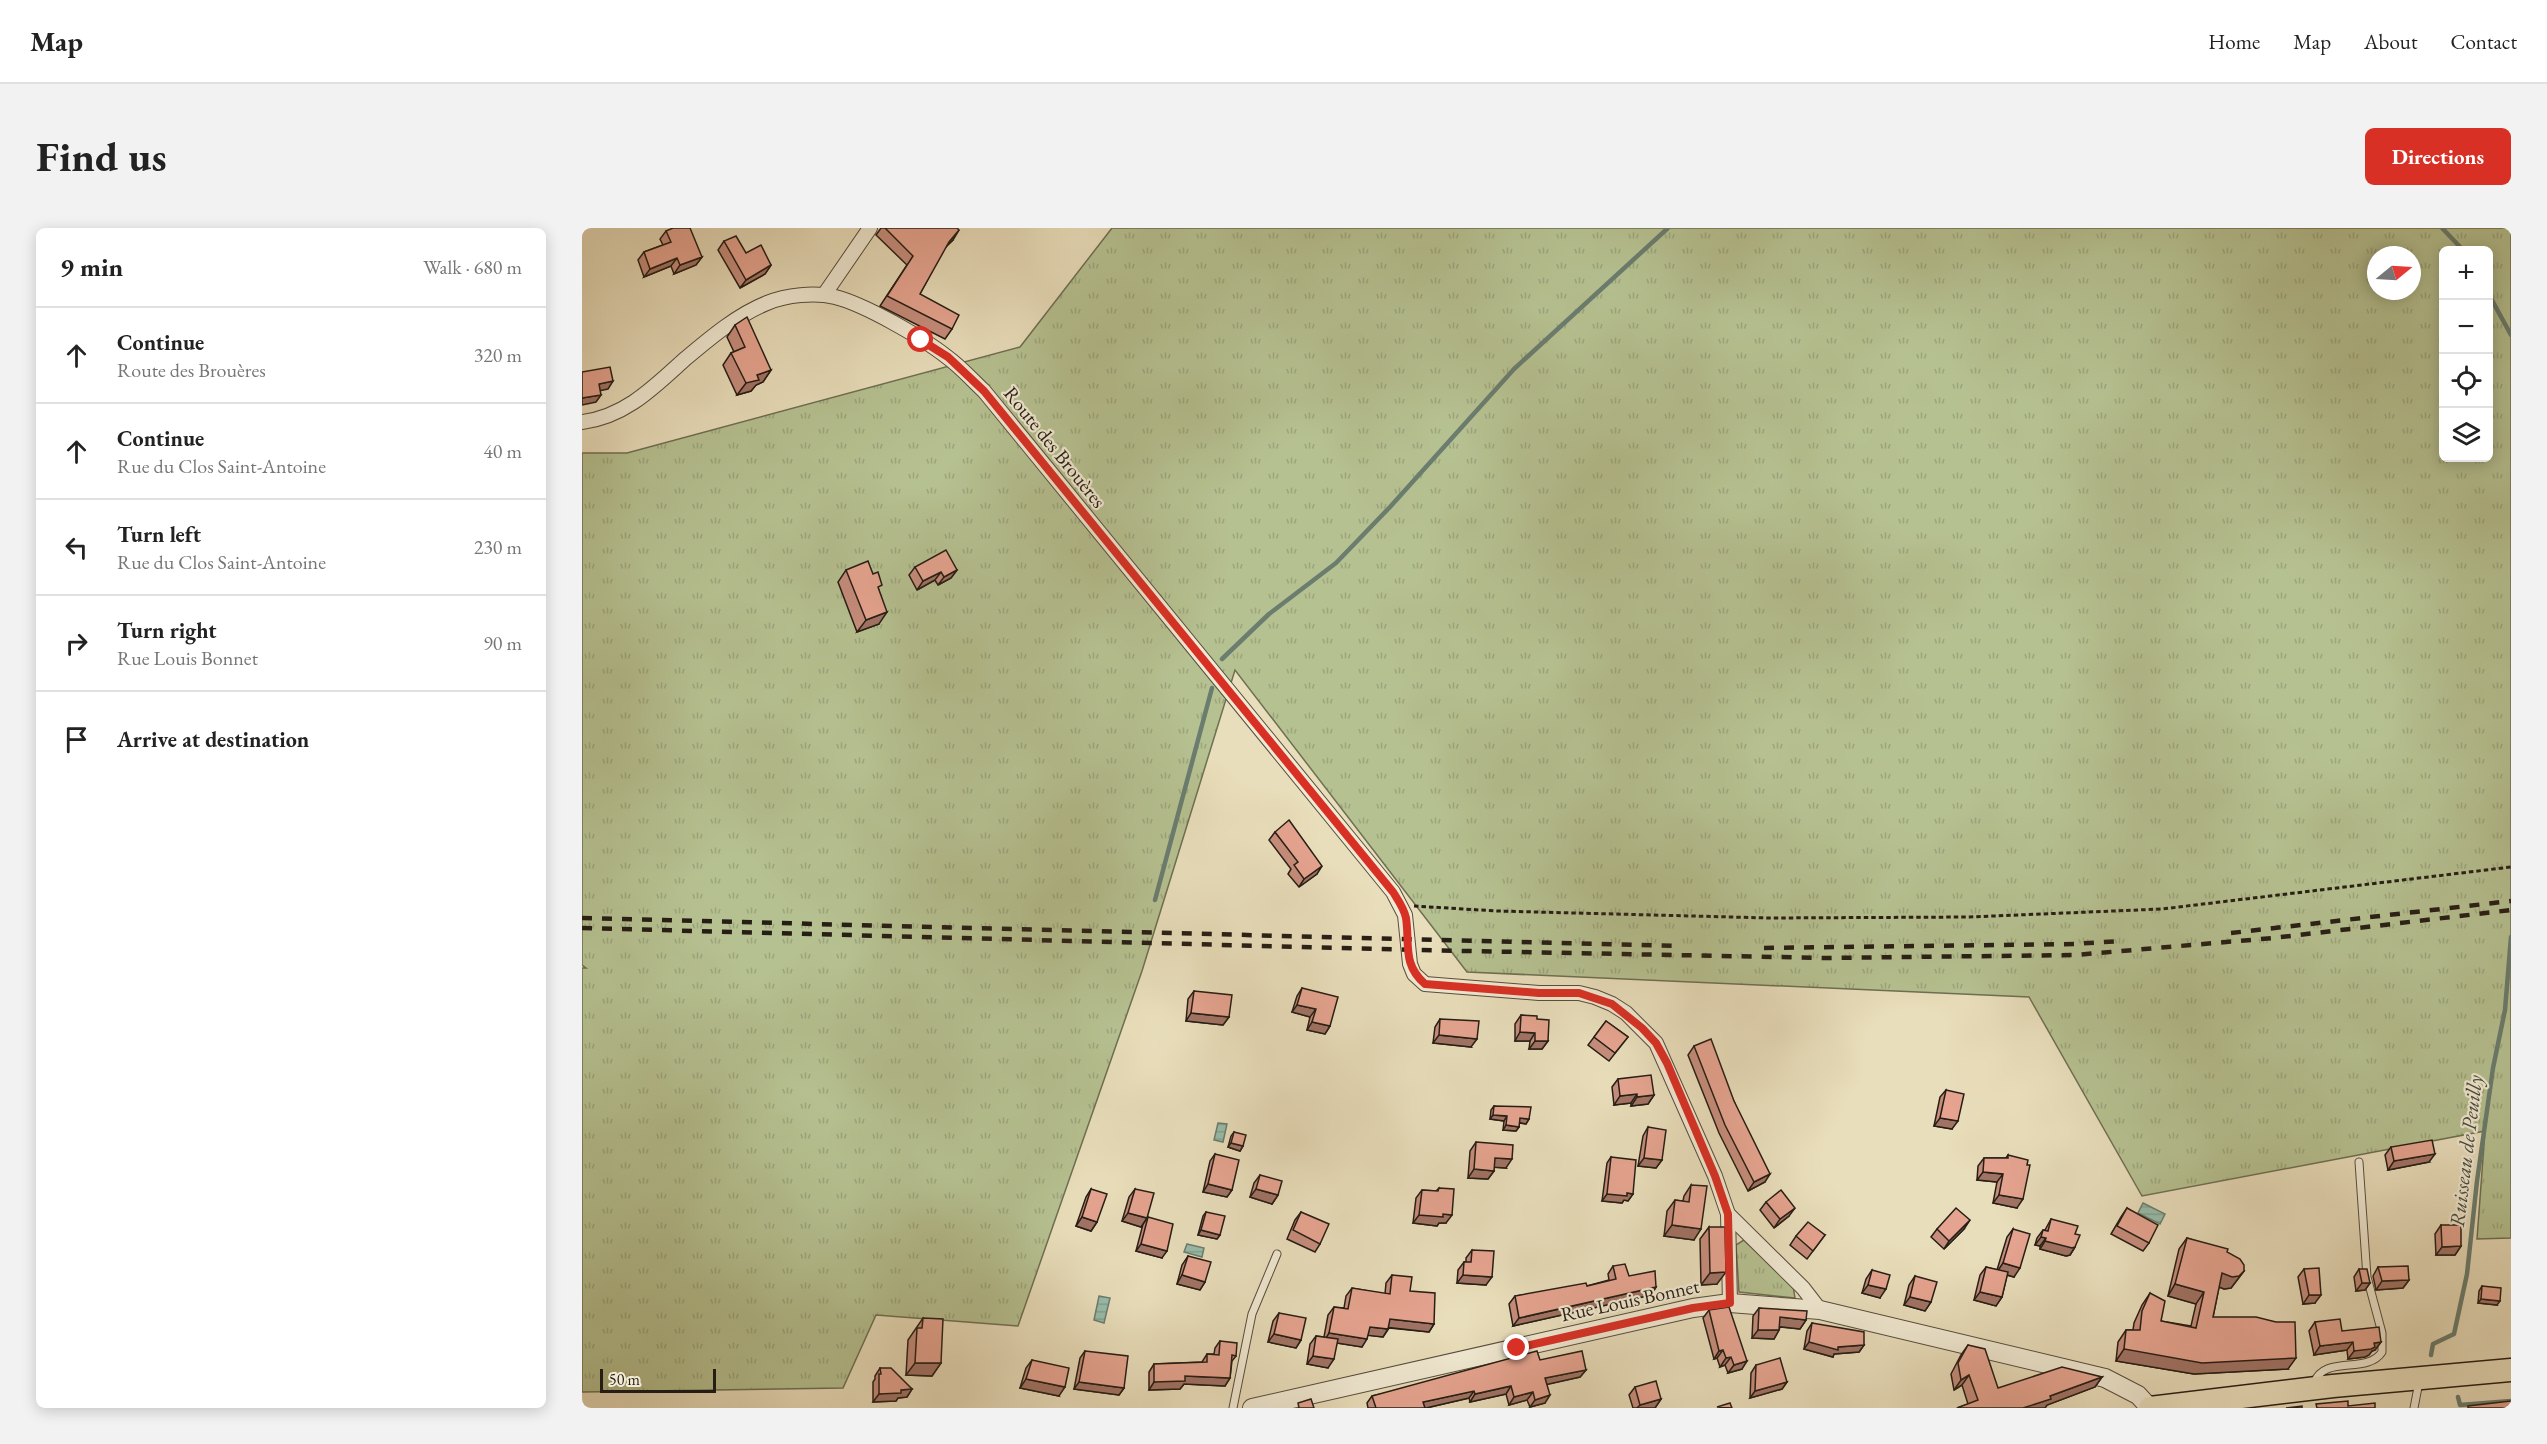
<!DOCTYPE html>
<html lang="en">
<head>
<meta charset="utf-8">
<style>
  :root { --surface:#fff; --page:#f2f2f2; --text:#222; --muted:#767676; --line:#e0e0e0; --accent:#d93025 }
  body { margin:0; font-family:"EB Garamond",serif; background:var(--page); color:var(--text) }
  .controls { position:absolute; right:18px; top:18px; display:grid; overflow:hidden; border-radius:9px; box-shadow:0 3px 15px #0003 }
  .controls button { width:54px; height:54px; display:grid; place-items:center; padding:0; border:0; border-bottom:2px solid var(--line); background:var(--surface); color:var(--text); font:30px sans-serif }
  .compass { position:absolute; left:1785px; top:18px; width:54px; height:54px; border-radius:50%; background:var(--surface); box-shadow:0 3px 15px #0003; rotate:72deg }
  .scale { position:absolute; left:18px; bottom:15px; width:116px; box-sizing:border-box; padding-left:6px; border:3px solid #261d15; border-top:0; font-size:16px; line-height:21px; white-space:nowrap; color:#261d15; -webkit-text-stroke:4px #f1ead3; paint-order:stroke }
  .stop { position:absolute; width:18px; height:18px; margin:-14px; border:4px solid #d93025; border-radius:50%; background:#fff }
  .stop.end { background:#d93025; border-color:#fff; box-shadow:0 2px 6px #0008 }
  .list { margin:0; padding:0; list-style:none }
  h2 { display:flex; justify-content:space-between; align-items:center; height:78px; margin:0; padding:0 24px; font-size:26px }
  h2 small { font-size:20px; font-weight:400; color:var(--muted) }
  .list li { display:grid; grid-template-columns:39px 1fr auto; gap:18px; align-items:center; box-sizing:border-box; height:96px; padding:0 24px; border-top:2px solid var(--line) }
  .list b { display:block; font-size:22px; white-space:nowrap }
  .list p { margin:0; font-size:20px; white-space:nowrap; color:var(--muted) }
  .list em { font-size:20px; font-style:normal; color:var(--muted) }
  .icon { flex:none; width:33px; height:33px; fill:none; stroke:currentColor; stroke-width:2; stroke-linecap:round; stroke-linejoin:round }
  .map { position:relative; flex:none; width:1929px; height:1180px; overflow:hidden; border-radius:9px }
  header { display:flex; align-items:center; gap:36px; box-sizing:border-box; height:84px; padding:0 30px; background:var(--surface); border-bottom:2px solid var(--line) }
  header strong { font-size:28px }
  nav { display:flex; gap:33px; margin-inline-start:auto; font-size:21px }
  .intro { display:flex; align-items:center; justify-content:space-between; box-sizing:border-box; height:144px; padding:0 36px }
  h1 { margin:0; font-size:42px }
  .button { padding:15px 27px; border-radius:9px; background:var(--accent); color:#fff; font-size:21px; font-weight:700 }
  main { display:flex; gap:36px; padding:0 36px }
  aside { flex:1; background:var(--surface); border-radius:9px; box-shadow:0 3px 15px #0003 }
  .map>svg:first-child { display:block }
  .grass { fill:url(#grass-tufts); stroke:#6e6f53; stroke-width:1.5; fill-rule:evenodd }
  .water { fill:url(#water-rules); stroke:#6a7d6f; stroke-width:1.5 }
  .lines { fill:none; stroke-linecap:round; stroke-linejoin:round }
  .stream { stroke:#6a7d6f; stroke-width:4.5 }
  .service-casing { stroke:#574d3e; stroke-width:9 }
  .minor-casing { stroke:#574d3e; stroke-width:16 }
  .tertiary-casing { stroke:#574d3e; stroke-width:20 }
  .primary-casing { stroke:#261d15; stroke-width:25 }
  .path { stroke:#261d15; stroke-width:3; stroke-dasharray:4.5 3; stroke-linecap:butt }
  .service { stroke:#f1ead3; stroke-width:7 }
  .minor { stroke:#f1ead3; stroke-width:14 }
  .tertiary { stroke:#f1ead3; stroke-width:18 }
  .primary { stroke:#e9debb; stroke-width:22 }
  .rail { stroke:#261d15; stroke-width:4.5; stroke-dasharray:10 10; stroke-linecap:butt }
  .wall { fill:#c68d7c; stroke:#261d15; stroke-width:1.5 }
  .shaded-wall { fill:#a17365; stroke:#261d15; stroke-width:1.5 }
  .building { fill:#e6a490; stroke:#261d15; stroke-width:1.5 }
  .route { stroke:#d93025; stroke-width:8 }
  .labels { text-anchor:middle; stroke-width:4.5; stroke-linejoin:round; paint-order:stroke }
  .street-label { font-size:20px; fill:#261d15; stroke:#f1ead3 }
  .water-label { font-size:21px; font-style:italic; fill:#484d42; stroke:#f1ead3 }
</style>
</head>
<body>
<header>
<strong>Map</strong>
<nav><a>Home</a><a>Map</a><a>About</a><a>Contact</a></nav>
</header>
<div class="intro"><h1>Find us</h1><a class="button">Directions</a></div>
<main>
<aside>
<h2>9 min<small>Walk · 680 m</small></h2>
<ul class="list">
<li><svg class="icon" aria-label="ahead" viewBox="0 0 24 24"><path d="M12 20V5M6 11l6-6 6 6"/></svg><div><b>Continue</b><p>Route des Brouères</p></div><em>320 m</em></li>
<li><svg class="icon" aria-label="ahead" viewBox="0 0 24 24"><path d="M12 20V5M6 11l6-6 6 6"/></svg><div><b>Continue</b><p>Rue du Clos Saint-Antoine</p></div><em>40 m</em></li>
<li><svg class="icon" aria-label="left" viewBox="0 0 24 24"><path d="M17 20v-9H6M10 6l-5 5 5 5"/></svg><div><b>Turn left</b><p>Rue du Clos Saint-Antoine</p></div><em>230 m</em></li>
<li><svg class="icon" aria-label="right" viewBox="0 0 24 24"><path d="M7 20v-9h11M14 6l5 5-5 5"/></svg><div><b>Turn right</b><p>Rue Louis Bonnet</p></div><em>90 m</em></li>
<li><svg class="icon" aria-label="arrive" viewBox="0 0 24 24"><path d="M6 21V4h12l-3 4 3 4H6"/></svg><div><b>Arrive at destination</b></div></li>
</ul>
</aside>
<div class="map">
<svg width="1929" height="1180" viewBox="0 0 1929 1180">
  <defs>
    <pattern id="grass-tufts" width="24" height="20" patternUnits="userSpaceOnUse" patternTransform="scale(1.5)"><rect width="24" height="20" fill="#b6c191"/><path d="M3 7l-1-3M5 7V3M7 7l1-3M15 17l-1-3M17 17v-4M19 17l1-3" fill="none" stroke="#9ca57c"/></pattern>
    <pattern id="water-rules" width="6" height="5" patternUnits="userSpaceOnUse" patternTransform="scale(1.5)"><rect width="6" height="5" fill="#98bdab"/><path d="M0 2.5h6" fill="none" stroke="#83a292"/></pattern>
  </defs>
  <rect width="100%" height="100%" fill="#e9debb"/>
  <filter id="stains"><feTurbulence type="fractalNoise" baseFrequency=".00333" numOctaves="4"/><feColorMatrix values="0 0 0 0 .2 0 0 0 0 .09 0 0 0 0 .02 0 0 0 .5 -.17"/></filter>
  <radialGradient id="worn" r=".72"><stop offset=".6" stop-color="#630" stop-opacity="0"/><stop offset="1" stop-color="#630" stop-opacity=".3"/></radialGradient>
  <g class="grass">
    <path d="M 530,0 L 1929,0 L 1929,1010 L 1895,1011 L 1903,903 L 1560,968 L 1447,769 L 885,744 L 653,442 L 560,743 L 436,1098 L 294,1087 L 261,1160 L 0,1164 L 0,740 L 4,740 L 0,737 L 0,225 L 45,225 L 438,119 ZM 1862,22 L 1906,22 L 1906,230 L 1862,230 ZM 1794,27 L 1830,27 L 1830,63 L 1794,63 Z"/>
    <path d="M 1162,1012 L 1211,1058 L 1213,1070 L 1157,1064 L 1154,1017 Z"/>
  </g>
  <g class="water">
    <path d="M 636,895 L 645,896 L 641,914 L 632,912 Z"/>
    <path d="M 1561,975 L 1583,986 L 1578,996 L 1556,985 Z"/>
    <path d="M 605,1016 L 622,1020 L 620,1029 L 602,1024 Z"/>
    <path d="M 517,1068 L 528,1070 L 522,1095 L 512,1092 Z"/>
  </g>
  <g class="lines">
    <g class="stream">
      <path d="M 1860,0 L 1881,22"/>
      <path d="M 1906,65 L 1929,107"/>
      <path d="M 640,431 L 687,386 L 754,335 L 808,279 L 932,141 L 1086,0"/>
      <path d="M 573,672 L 630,460"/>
      <path d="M 1849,1127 L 1851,1116 L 1872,1106 L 1885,1046 L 1895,953 L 1911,840 L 1923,782 L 1929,709"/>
      <path d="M 1876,1169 L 1878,1177 L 1929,1173"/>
    </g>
    <defs>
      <g id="service">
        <path d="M 1732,1155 C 1742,1126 1785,1147 1800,1124 L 1800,1105 L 1785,1049 L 1777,934"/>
        <path d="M 651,1180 L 670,1086 L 695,1026"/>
        <path d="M 1832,1180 L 1837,1154"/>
      </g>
      <g id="minor">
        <path d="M 242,67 L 288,0"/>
        <path d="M 0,194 C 43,189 72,159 103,131 C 128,110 155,87 185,75 C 204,67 233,64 253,69 C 282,76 341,110 365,129 C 379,139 390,152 402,163 L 811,664 L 823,687 L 828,736 L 832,746 L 843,756 L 957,765 L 997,765 L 1013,769 L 1030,776 L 1044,785 L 1074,815 L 1133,948 L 1146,986 L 1148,1075"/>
        <path d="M 1146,986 L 1221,1060 L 1238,1082"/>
      </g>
      <path id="tertiary" d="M 670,1180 L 1111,1080 L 1148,1075 L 1238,1082 L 1523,1150 L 1556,1167 L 1568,1180"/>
      <path id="primary" d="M 1568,1180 L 1751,1158 L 1929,1142"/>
    </defs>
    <use href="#service" class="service-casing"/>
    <use href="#minor" class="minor-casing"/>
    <use href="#tertiary" class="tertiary-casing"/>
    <use href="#primary" class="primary-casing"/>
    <path class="path" d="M 832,678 L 915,683 L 1188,690 L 1387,689 L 1580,681 L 1929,639"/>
    <use href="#service" class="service"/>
    <use href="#minor" class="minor"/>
    <use href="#tertiary" class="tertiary"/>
    <use href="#primary" class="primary"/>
    <g class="rail">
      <path d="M 0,690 L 1095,718"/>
      <path d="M 0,700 L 834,722 L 1245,730 L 1493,727 L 1691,710 L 1929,682"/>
      <path d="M 1649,705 L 1929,673"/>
      <path d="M 1182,720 L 1492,716 L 1538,713"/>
    </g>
  </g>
  <g class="wall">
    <path d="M 299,0 L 375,0 L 371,12 L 363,19 L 338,66 L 370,101 L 363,111 L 298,78 L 325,37 L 294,7 Z"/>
    <path d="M 84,3 L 120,29 L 114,37 L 92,46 L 89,38 L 62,49 L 56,32 L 62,24 L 81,17 L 78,11 Z"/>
    <path d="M 142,13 L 164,25 L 189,37 L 183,46 L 158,60 L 136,22 Z"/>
    <path d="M 153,97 L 189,142 L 181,154 L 174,157 L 169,163 L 155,167 L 141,137 L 149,125 L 152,124 L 145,109 Z"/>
    <path d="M 333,339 L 375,342 L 369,350 L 356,357 L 353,352 L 335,362 L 327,347 Z"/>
    <path d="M 264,342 L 297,362 L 297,396 L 275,404 L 256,354 Z"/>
    <path d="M 693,604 L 735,646 L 717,659 L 706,646 L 709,641 L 687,612 Z"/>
    <path d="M 720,760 L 748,798 L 743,806 L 725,802 L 728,789 L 710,784 L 715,768 Z"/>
    <path d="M 612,763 L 647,789 L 641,797 L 604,793 L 606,771 Z"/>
    <path d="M 939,787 L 955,791 L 966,813 L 960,821 L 947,821 L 948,813 L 933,813 L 933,796 Z"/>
    <path d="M 858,791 L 889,819 L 851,815 L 853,799 Z"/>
    <path d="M 1024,793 L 1046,809 L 1027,833 L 1006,817 Z"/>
    <path d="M 1112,818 L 1152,873 L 1183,954 L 1166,963 L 1137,905 L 1106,827 Z"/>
    <path d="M 1036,851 L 1072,867 L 1066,876 L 1049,878 L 1049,875 L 1032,877 L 1030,859 Z"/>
    <path d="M 1364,862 L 1370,901 L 1352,898 L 1358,869 Z"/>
    <path d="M 912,878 L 947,891 L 944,896 L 937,895 L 937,899 L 934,903 L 921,902 L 922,893 L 908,891 L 909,882 Z"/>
    <path d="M 1066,899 L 1080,932 L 1074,940 L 1056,938 L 1061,908 Z"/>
    <path d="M 652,904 L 661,918 L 658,923 L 646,919 L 649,908 Z"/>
    <path d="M 894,914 L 924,940 L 912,939 L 912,943 L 906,951 L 886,950 L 888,923 Z"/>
    <path d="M 1809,919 L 1847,934 L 1806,942 L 1803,927 Z"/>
    <path d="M 633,926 L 650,962 L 645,969 L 621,964 L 628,933 Z"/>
    <path d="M 1426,927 L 1435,980 L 1411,975 L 1415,954 L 1395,952 L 1396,938 L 1402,930 L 1424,930 Z"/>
    <path d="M 1029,929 L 1051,966 L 1046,973 L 1042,972 L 1040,975 L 1020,973 L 1025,935 Z"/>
    <path d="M 678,947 L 696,967 L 690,976 L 668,969 L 672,955 Z"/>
    <path d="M 1109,957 L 1112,1012 L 1082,1008 L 1085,983 L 1093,972 L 1101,973 L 1102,968 Z"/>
    <path d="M 857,960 L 864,995 L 857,995 L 855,998 L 831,995 L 834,970 L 840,962 L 854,963 Z"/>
    <path d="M 509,961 L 515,994 L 509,1003 L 494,998 L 504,969 Z"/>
    <path d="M 553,961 L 559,999 L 540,993 L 547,969 Z"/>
    <path d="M 1184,974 L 1207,988 L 1192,1000 L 1178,982 Z"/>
    <path d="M 1545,980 L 1567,1015 L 1561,1023 L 1529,1006 L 1539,989 Z"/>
    <path d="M 624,984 L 638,1007 L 635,1011 L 616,1007 L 621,988 Z"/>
    <path d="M 719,984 L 738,1016 L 733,1024 L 705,1011 L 713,992 Z"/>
    <path d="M 566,989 L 580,1030 L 554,1023 L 561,996 Z"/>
    <path d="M 1469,991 L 1493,1006 L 1493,1019 L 1488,1027 L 1484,1028 L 1458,1021 L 1458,1018 L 1453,1017 L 1455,1010 L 1461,1002 L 1463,1002 Z"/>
    <path d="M 1859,997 L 1879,1018 L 1873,1027 L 1854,1027 L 1853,1006 Z"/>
    <path d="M 1127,999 L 1135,1056 L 1119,1057 L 1118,1011 Z"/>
    <path d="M 1355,1001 L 1382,1001 L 1362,1021 L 1349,1009 Z"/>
    <path d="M 1431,1001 L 1432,1049 L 1425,1047 L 1420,1069 L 1414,1078 L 1392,1072 L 1398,1047 L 1404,1039 L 1415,1042 L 1425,1009 Z"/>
    <path d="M 1243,1007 L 1225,1031 L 1208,1017 L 1214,1008 Z"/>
    <path d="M 1605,1010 L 1645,1024 L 1662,1043 L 1649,1060 L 1642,1061 L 1637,1059 L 1631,1089 L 1706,1141 L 1612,1146 L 1534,1133 L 1536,1114 L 1544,1102 L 1551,1102 L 1552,1095 L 1560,1077 L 1568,1065 L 1579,1093 L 1609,1098 L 1614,1076 L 1586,1068 L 1597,1021 Z"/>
    <path d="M 890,1022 L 904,1057 L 875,1055 L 876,1042 L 882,1034 L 884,1034 L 884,1030 Z"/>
    <path d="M 606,1028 L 623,1054 L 618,1062 L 595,1056 L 600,1037 Z"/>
    <path d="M 1031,1038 L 1047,1048 L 1074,1059 L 1069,1067 L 931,1098 L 927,1076 L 933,1068 L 1005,1058 L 1027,1052 L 1026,1046 Z"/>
    <path d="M 1796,1039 L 1827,1052 L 1821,1060 L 1794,1062 L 1791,1048 Z"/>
    <path d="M 1722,1041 L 1733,1075 L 1721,1076 L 1716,1049 Z"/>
    <path d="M 1777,1041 L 1788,1055 L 1783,1062 L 1774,1063 L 1772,1049 Z"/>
    <path d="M 1290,1042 L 1298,1070 L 1280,1065 L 1284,1051 Z"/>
    <path d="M 810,1047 L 828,1063 L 852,1096 L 847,1104 L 807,1100 L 801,1109 L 786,1107 L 780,1119 L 755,1115 L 746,1140 L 725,1136 L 728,1116 L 734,1108 L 742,1109 L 746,1087 L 752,1079 L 762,1080 L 764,1068 L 770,1060 L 803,1066 L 804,1055 Z"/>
    <path d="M 1333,1048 L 1349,1074 L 1343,1083 L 1322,1077 L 1327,1057 Z"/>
    <path d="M 1900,1058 L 1915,1077 L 1896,1075 L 1897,1063 Z"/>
    <path d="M 1177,1080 L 1224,1092 L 1218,1101 L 1198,1099 L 1197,1102 L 1192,1111 L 1170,1110 L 1171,1088 Z"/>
    <path d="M 1127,1082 L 1160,1141 L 1146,1145 L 1143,1137 L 1138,1139 L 1135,1130 L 1132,1131 L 1121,1090 Z"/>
    <path d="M 697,1085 L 719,1112 L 714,1120 L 686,1114 L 691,1093 Z"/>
    <path d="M 341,1090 L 359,1135 L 350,1148 L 324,1147 L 326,1112 Z"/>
    <path d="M 1733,1094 L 1760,1103 L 1799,1114 L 1793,1122 L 1790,1123 L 1787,1127 L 1783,1129 L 1766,1131 L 1765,1122 L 1732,1127 L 1727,1103 Z"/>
    <path d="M 1230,1095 L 1282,1117 L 1277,1124 L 1252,1126 L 1251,1129 L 1222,1121 L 1225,1103 Z"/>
    <path d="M 638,1113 L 654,1128 L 650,1133 L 648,1150 L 643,1158 L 602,1156 L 598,1161 L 567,1162 L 567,1144 L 572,1136 L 620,1134 L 625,1126 L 632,1126 L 633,1120 Z"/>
    <path d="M 1386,1117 L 1416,1160 L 1520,1149 L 1513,1159 L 1465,1177 L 1463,1180 L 1375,1180 L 1386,1176 L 1380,1157 L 1372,1162 L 1369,1146 L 1379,1127 Z"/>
    <path d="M 503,1123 L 542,1160 L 537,1167 L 492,1161 L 498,1130 Z"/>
    <path d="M 450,1132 L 477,1168 L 438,1160 L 444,1140 Z"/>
    <path d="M 958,1132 L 1004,1142 L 998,1149 L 965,1156 L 963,1175 L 948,1179 L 945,1172 L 927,1177 L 924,1166 L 888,1174 L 887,1170 L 844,1180 L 786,1180 L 785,1175 L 790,1168 Z"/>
    <path d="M 1174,1137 L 1205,1154 L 1200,1161 L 1168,1170 L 1169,1145 Z"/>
    <path d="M 298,1140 L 330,1161 L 325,1169 L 316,1170 L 314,1173 L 291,1174 L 291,1154 L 293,1151 L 293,1148 Z"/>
    <path d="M 1053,1159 L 1079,1171 L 1073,1180 L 1051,1180 L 1047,1167 Z"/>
  </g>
  <g class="shaded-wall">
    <path d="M 377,2 L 371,12 L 360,23 L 367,14 Z"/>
    <path d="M 120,29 L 114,37 L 92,46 L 98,37 Z"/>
    <path d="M 95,30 L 89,38 L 62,49 L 68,41 Z"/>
    <path d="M 189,37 L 183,46 L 158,60 L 164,52 Z"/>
    <path d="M 189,142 L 181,154 L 174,157 L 169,163 L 155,167 L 164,155 L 175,147 Z"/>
    <path d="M 31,153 L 26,161 L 12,164 L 17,156 Z"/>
    <path d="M 19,167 L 14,174 L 0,177 L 0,170 Z"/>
    <path d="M 375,342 L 369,350 L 356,357 L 362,349 Z"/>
    <path d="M 359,344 L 353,352 L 335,362 L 341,353 Z"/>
    <path d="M 305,384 L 297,396 L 275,404 L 284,392 Z"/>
    <path d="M 740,638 L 735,646 L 717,659 L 722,651 Z"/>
    <path d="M 715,777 L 734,781 L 728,789 L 710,784 Z"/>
    <path d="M 609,785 L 647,789 L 641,797 L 604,793 Z"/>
    <path d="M 730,794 L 748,798 L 743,806 L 725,802 Z"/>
    <path d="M 938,804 L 953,805 L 948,813 L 933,813 Z"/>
    <path d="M 857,807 L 895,811 L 889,819 L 851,815 Z"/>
    <path d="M 953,813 L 966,813 L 960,821 L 947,821 Z"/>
    <path d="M 1055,866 L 1049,875 L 1032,877 L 1038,868 Z"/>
    <path d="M 1072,867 L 1066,876 L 1049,878 L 1055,869 Z"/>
    <path d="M 911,887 L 925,888 L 922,893 L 908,891 Z"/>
    <path d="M 938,890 L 947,891 L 944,896 L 935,894 Z"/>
    <path d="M 1358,890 L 1376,893 L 1370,901 L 1352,898 Z"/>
    <path d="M 924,897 L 937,899 L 934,903 L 921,902 Z"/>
    <path d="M 649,915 L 661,918 L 658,923 L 646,919 Z"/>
    <path d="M 1853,926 L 1847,934 L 1806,942 L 1812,933 Z"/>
    <path d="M 913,930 L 930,931 L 924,940 L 907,939 Z"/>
    <path d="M 1062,930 L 1080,932 L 1074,940 L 1056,938 Z"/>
    <path d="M 892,941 L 912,943 L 906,951 L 886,950 Z"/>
    <path d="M 1401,944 L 1421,946 L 1415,954 L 1395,952 Z"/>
    <path d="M 1188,946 L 1183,954 L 1166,963 L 1172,954 Z"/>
    <path d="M 626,956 L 650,962 L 645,969 L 621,964 Z"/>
    <path d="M 674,961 L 696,967 L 690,976 L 668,969 Z"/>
    <path d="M 1045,965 L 1051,966 L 1046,973 L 1042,972 L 1040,975 L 1020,973 L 1025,966 Z"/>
    <path d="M 1417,967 L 1441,971 L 1435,980 L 1411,975 Z"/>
    <path d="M 1213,980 L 1207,988 L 1192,1000 L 1198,991 Z"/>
    <path d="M 546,985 L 565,990 L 559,999 L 540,993 Z"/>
    <path d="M 861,986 L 870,987 L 864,995 L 857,995 L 855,998 L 831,995 L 837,987 Z"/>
    <path d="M 500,989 L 515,994 L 509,1003 L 494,998 Z"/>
    <path d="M 1388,992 L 1382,1001 L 1362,1021 L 1367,1013 Z"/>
    <path d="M 1090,997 L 1119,1001 L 1112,1012 L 1082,1008 Z"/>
    <path d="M 619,1002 L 638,1007 L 635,1011 L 616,1007 Z"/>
    <path d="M 1459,1009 L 1464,1010 L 1458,1018 L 1453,1017 Z"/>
    <path d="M 1463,1013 L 1493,1019 L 1488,1027 L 1484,1028 L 1458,1021 Z"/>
    <path d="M 559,1016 L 585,1023 L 580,1030 L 554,1023 Z"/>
    <path d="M 1879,1018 L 1873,1027 L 1854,1027 L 1860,1019 Z"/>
    <path d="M 1421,1035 L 1438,1040 L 1432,1049 L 1415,1044 Z"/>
    <path d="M 1662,1043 L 1649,1060 L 1642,1061 L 1632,1057 L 1640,1045 Z"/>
    <path d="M 1144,1044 L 1135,1056 L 1119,1057 L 1128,1045 Z"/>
    <path d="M 600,1047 L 623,1054 L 618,1062 L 595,1056 Z"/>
    <path d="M 881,1047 L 910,1049 L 904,1057 L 875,1055 Z"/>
    <path d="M 1827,1052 L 1821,1060 L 1794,1062 L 1800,1053 Z"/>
    <path d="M 1780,1055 L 1788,1055 L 1783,1062 L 1774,1063 Z"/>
    <path d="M 1593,1056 L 1622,1064 L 1614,1076 L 1586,1068 Z"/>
    <path d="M 1286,1057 L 1304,1061 L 1298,1070 L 1280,1065 Z"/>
    <path d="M 1074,1059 L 1069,1067 L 931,1098 L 937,1090 Z"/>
    <path d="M 1398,1064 L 1420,1069 L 1414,1078 L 1392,1072 Z"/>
    <path d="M 1727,1067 L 1739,1067 L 1733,1075 L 1721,1076 Z"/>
    <path d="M 1328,1069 L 1349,1074 L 1343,1083 L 1322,1077 Z"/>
    <path d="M 1899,1071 L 1918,1073 L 1915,1077 L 1896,1075 Z"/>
    <path d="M 1198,1089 L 1224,1092 L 1218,1101 L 1192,1098 Z"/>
    <path d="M 808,1091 L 852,1096 L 847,1104 L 802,1099 Z"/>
    <path d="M 788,1099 L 806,1101 L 801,1109 L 782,1107 Z"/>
    <path d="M 1176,1102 L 1197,1102 L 1192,1111 L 1170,1110 Z"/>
    <path d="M 747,1105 L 785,1111 L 780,1119 L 742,1113 Z"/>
    <path d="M 692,1106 L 719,1112 L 714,1120 L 686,1114 Z"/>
    <path d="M 1227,1114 L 1256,1119 L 1282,1117 L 1277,1124 L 1252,1126 L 1251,1129 L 1222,1121 Z"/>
    <path d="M 1771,1114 L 1765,1122 L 1732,1127 L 1738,1118 Z"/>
    <path d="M 1799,1114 L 1793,1122 L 1790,1123 L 1787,1127 L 1783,1129 L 1766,1131 L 1772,1123 L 1792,1115 Z"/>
    <path d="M 1542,1121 L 1714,1130 L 1706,1141 L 1612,1146 L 1534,1133 Z"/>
    <path d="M 1141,1122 L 1135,1130 L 1132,1131 L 1137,1123 Z"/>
    <path d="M 731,1128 L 752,1131 L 746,1140 L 725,1136 Z"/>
    <path d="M 1149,1129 L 1143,1137 L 1138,1139 L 1144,1130 Z"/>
    <path d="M 1165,1133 L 1160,1141 L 1146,1145 L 1152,1137 Z"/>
    <path d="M 333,1135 L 359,1135 L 350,1148 L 324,1147 Z"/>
    <path d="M 1004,1142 L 998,1149 L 958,1158 L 963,1150 Z"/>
    <path d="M 1387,1147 L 1380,1157 L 1372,1162 L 1379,1152 Z"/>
    <path d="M 603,1148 L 648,1150 L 643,1158 L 602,1156 L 598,1161 L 567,1162 L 572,1154 Z"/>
    <path d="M 1520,1149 L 1513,1159 L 1465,1177 L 1463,1180 L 1441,1180 L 1468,1168 Z"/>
    <path d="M 444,1151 L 483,1159 L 477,1168 L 438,1160 Z"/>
    <path d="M 497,1154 L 542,1160 L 537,1167 L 492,1161 Z"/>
    <path d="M 1205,1154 L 1200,1161 L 1168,1170 L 1173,1163 Z"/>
    <path d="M 929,1158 L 924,1166 L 888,1174 L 893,1166 Z"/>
    <path d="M 330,1161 L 325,1169 L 316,1170 L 314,1173 L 291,1174 L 297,1166 L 319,1162 Z"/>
    <path d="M 892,1163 L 887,1170 L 844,1180 L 837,1180 L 841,1174 Z"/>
    <path d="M 951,1164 L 945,1172 L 927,1177 L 932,1169 Z"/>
    <path d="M 968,1167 L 963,1175 L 948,1179 L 953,1172 Z"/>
    <path d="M 1079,1171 L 1073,1180 L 1055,1180 L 1058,1177 Z"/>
  </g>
  <g class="building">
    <path d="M 91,0 L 108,0 L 120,29 L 98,37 L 95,30 L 68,41 L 62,24 L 89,14 L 84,3 Z"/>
    <path d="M 303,0 L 375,0 L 377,2 L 367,14 L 338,66 L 377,87 L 370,101 L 305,68 L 331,28 Z"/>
    <path d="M 154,8 L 164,25 L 179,17 L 189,37 L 164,52 L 142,13 Z"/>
    <path d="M 165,89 L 189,142 L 175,147 L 177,152 L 164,155 L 149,125 L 163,119 L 153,97 Z"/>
    <path d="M 28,139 L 31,153 L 17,156 L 19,167 L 0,170 L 0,144 Z"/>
    <path d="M 364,322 L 375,342 L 362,349 L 359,344 L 341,353 L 333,339 Z"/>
    <path d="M 286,333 L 291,346 L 296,344 L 300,357 L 296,359 L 305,384 L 284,392 L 264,342 Z"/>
    <path d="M 707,592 L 740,638 L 722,651 L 712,637 L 716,634 L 693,604 Z"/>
    <path d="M 720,760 L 756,769 L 748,798 L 730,794 L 734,781 L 715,777 Z"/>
    <path d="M 612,763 L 650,767 L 647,789 L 609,785 Z"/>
    <path d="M 939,787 L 955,788 L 955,791 L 967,792 L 966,813 L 953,813 L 953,805 L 938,804 Z"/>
    <path d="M 858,791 L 897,793 L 895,811 L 857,807 Z"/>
    <path d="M 1024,793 L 1046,809 L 1033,825 L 1012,809 Z"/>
    <path d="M 1129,811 L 1152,873 L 1188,946 L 1172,954 L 1143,897 L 1112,818 Z"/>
    <path d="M 1069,847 L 1072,867 L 1055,869 L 1055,866 L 1038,868 L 1036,851 Z"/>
    <path d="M 1364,862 L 1382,866 L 1376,893 L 1358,890 Z"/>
    <path d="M 912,878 L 949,879 L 947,891 L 938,890 L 937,899 L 924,897 L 925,888 L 911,887 Z"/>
    <path d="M 1066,899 L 1084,902 L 1080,932 L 1062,930 Z"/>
    <path d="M 652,904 L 664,907 L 661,918 L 649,915 Z"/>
    <path d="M 1850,912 L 1853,926 L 1812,933 L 1809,919 Z"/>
    <path d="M 894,914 L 931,917 L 930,931 L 913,930 L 912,943 L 892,941 Z"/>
    <path d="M 633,926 L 657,932 L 650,962 L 626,956 Z"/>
    <path d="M 1426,927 L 1446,932 L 1445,937 L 1448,937 L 1441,971 L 1417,967 L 1421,946 L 1401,944 L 1402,930 L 1426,930 Z"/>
    <path d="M 1029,929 L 1054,932 L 1051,966 L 1045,965 L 1045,968 L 1025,966 Z"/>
    <path d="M 678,947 L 700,953 L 696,967 L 674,961 Z"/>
    <path d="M 1109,957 L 1125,958 L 1119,1001 L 1090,997 L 1093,972 L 1107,974 Z"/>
    <path d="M 857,960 L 872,961 L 870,987 L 861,986 L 861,989 L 837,987 L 840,962 L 856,963 Z"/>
    <path d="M 509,961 L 525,966 L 515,994 L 500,989 Z"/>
    <path d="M 553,961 L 572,965 L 565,990 L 546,985 Z"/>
    <path d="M 1199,962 L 1213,980 L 1198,991 L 1184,974 Z"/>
    <path d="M 1374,980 L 1388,992 L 1367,1013 L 1355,1001 Z"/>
    <path d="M 1545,980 L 1576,997 L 1567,1015 L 1535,998 Z"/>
    <path d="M 624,984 L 643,988 L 638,1007 L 619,1002 Z"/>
    <path d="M 719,984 L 747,996 L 738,1016 L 711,1002 Z"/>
    <path d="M 566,989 L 591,996 L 585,1023 L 559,1016 Z"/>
    <path d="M 1469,991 L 1496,998 L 1493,1006 L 1498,1007 L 1493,1019 L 1490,1020 L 1463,1013 L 1464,1010 L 1459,1009 L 1461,1002 L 1466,1003 Z"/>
    <path d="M 1226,994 L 1243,1007 L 1231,1023 L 1214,1008 Z"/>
    <path d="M 1859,997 L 1879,997 L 1879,1018 L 1860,1019 Z"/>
    <path d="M 1127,999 L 1143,999 L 1144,1044 L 1128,1045 Z"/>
    <path d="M 1431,1001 L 1448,1006 L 1438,1040 L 1421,1035 Z"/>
    <path d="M 1605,1010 L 1646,1021 L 1645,1024 L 1658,1031 L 1662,1037 L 1662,1043 L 1657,1048 L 1650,1049 L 1640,1045 L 1631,1089 L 1674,1089 L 1694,1094 L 1713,1094 L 1714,1130 L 1620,1135 L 1542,1121 L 1544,1102 L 1558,1102 L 1560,1083 L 1568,1065 L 1583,1073 L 1579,1093 L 1614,1100 L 1622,1064 L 1593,1056 Z"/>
    <path d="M 890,1022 L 912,1023 L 910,1049 L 881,1047 L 882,1034 L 889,1034 Z"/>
    <path d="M 606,1028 L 629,1034 L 623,1054 L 600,1047 Z"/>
    <path d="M 1043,1036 L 1047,1048 L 1073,1043 L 1074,1059 L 937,1090 L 933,1068 L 1004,1055 L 1005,1058 L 1034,1051 L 1031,1038 Z"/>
    <path d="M 1826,1038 L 1827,1052 L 1800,1053 L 1796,1039 Z"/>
    <path d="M 1404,1039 L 1426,1044 L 1420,1069 L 1398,1064 Z"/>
    <path d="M 1737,1040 L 1739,1067 L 1727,1067 L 1722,1041 Z"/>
    <path d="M 1777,1041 L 1785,1041 L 1788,1055 L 1780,1055 Z"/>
    <path d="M 1290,1042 L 1308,1047 L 1304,1061 L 1286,1057 Z"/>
    <path d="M 810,1047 L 830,1049 L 828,1063 L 853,1065 L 852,1096 L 808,1091 L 806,1101 L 788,1099 L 785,1111 L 747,1105 L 752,1079 L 766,1081 L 770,1060 L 808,1066 Z"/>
    <path d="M 1333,1048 L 1355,1054 L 1349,1074 L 1328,1069 Z"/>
    <path d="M 1900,1058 L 1919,1060 L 1918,1073 L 1899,1071 Z"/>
    <path d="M 1147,1079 L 1165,1133 L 1152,1137 L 1149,1129 L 1144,1130 L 1141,1122 L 1137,1123 L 1127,1082 Z"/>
    <path d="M 1177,1080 L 1225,1083 L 1224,1092 L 1198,1089 L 1197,1102 L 1176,1102 Z"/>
    <path d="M 697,1085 L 724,1090 L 719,1112 L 692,1106 Z"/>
    <path d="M 341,1090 L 361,1091 L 359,1135 L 333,1135 L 335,1100 L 340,1100 Z"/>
    <path d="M 1758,1091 L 1760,1103 L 1797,1099 L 1799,1114 L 1792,1115 L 1793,1119 L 1789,1121 L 1772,1123 L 1771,1114 L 1738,1118 L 1733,1094 Z"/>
    <path d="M 1230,1095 L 1282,1104 L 1282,1117 L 1256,1119 L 1256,1122 L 1227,1114 Z"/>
    <path d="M 734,1108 L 756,1111 L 752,1131 L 731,1128 Z"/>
    <path d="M 638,1113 L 655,1115 L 654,1128 L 650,1127 L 648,1150 L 603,1148 L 603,1153 L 572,1154 L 572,1136 L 625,1134 L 625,1126 L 637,1127 Z"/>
    <path d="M 1386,1117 L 1403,1121 L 1416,1160 L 1480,1139 L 1520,1149 L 1468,1168 L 1469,1171 L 1441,1180 L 1375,1180 L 1396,1172 L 1387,1147 L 1379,1152 L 1376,1135 Z"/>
    <path d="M 503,1123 L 546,1128 L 542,1160 L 497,1154 Z"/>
    <path d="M 955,1123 L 958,1132 L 1000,1123 L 1004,1142 L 963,1150 L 968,1167 L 953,1172 L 951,1164 L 932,1169 L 929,1158 L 893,1166 L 892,1163 L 841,1174 L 843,1180 L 794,1180 L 790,1168 Z"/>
    <path d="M 1198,1130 L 1205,1154 L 1173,1163 L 1174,1137 Z"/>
    <path d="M 450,1132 L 487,1140 L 483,1159 L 444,1151 Z"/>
    <path d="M 298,1140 L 309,1140 L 330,1161 L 319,1162 L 319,1165 L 297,1166 L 297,1146 L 299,1146 Z"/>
    <path d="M 1074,1153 L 1079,1171 L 1058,1177 L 1053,1159 Z"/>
    <path d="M 729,1171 L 732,1180 L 717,1180 L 716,1175 Z"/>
    <path d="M 1766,1173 L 1766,1178 L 1793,1175 L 1793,1180 L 1735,1180 L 1734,1176 Z"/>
    <path d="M 1929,1173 L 1929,1180 L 1886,1180 L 1886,1178 Z"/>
    <path d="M 1148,1175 L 1150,1180 L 1135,1179 Z"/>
    <path d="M 1720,1178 L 1720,1180 L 1704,1180 Z"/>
  </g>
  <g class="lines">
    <path class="route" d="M 339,112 L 366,129 L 402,163 L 811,664 C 816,672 822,680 824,690 C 828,716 820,736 843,756 L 957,765 L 997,765 L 1030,776 L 1060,800 L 1074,815 L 1085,835 L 1133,948 L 1146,986 L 1148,1075 L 1111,1080 L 935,1120"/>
  </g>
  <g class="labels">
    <g class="street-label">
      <text transform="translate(473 219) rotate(51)" y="7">Route des Brouères</text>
      <text transform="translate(1048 1072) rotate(-12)" y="7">Rue Louis Bonnet</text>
    </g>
    <g class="water-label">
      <text transform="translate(1884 923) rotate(-83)" y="7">Ruisseau de Peuilly</text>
    </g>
  </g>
  <rect width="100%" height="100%" filter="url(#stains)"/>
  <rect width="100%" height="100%" fill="url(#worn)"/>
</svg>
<div class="controls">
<button>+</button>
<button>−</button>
<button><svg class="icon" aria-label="locate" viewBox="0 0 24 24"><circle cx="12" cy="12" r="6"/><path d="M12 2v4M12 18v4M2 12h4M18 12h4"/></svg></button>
<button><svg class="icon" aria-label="layers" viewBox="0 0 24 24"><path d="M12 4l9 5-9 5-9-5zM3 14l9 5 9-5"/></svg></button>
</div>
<svg class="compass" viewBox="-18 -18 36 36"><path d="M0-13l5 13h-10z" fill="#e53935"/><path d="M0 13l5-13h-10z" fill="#767676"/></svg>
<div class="scale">50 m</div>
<div class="stop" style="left:339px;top:112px"></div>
<div class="stop end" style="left:935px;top:1120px"></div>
</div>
</main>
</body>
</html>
